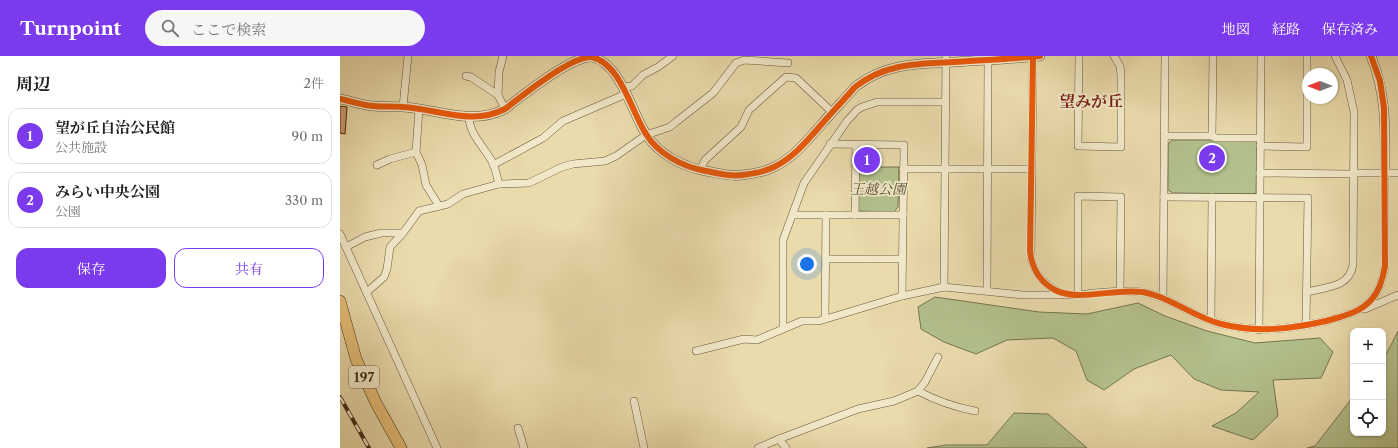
<!DOCTYPE html>
<html lang="ja">
<head>
<meta charset="utf-8">
<style>
  :root { --surface:#fff; --page:#f6f6f6; --text:#202124; --muted:#757577; --line:#e0e0e0; --accent:#7c3aed }
  body { margin:0; font-family:"Libre Caslon Text","Noto Serif JP",serif; background:var(--page); color:var(--text) }
  .controls { position:absolute; right:12px; bottom:12px; display:grid; overflow:hidden; border-radius:8px; box-shadow:0 1px 3px #0004 }
  .controls button { width:36px; height:36px; display:grid; place-items:center; padding:0; border:0; border-bottom:1px solid var(--line); background:var(--surface); color:var(--text); font:20px sans-serif }
  .compass { position:absolute; left:962px; top:12px; width:36px; height:36px; border-radius:50%; background:var(--surface); box-shadow:0 1px 3px #0004; rotate:270deg }
  .you { position:absolute; left:467px; top:208px; width:14px; height:14px; margin:-10px; border:3px solid #fff; border-radius:50%; background:#1a73e8; box-shadow:0 0 0 6px #1a73e833 }
  .badge { display:grid; place-items:center; width:26px; height:26px; border-radius:50%; background:var(--accent); color:#fff; font-size:13px; font-weight:700 }
  .pin { position:absolute; translate:-50% -50%; border:2px solid #fff; box-shadow:0 1px 4px #0006 }
  .list { margin:0; padding:0; list-style:none }
  h2 { display:flex; justify-content:space-between; align-items:center; height:52px; margin:0; padding:0 16px; font-size:17px }
  h2 small { font-size:13px; font-weight:400; color:var(--muted) }
  .list li { display:grid; grid-template-columns:26px 1fr auto; gap:12px; align-items:center; box-sizing:border-box; height:56px; margin:0 8px 8px; padding:0 8px; border:1px solid var(--line); border-radius:12px }
  .list b { display:block; font-size:15px; white-space:nowrap }
  .list p { margin:0; font-size:13px; white-space:nowrap; color:var(--muted) }
  .list em { font-size:13px; font-style:normal; color:var(--muted) }
  .actions { display:flex; gap:8px; padding:12px 16px }
  .actions a { flex:1; padding:9px 0; border:1px solid var(--accent); border-radius:12px; text-align:center; font-size:14px; color:var(--accent) }
  .actions .main { background:var(--accent); color:#fff }
  .icon { flex:none; width:22px; height:22px; fill:none; stroke:currentColor; stroke-width:2; stroke-linecap:round; stroke-linejoin:round }
  .map { position:relative; flex:none; width:1058px; height:392px; overflow:hidden }
  header { display:flex; align-items:center; gap:24px; box-sizing:border-box; height:56px; padding:0 20px; background:var(--accent); color:#fff }
  header strong { font-size:19px }
  nav { display:flex; gap:22px; margin-inline-start:auto; font-size:14px }
  .search { width:280px; height:36px; background:var(--page); display:flex; align-items:center; gap:10px; box-sizing:border-box; padding:0 14px; border-radius:22px; color:var(--muted); font-size:15px }
  main { display:flex }
  aside { flex:1; background:var(--surface) }
  .map>svg:first-child { display:block }
  .green { fill:#b3c18c; stroke:#767550 }
  .building { fill:#d1996e; stroke:#3a2913 }
  .lines { fill:none; stroke-linecap:round; stroke-linejoin:round }
  .minor-casing { stroke:#665639; stroke-width:8 }
  .tertiary-casing { stroke:#665639; stroke-width:10 }
  .trunk-casing { stroke:#3a2913; stroke-width:12 }
  .minor { stroke:#f1e8c9; stroke-width:7 }
  .tertiary { stroke:#f1e8c9; stroke-width:9 }
  .trunk { stroke:#e5be76; stroke-width:11 }
  .rail-casing { stroke:#3a2913; stroke-width:4 }
  .rail { stroke:#f1e8c9; stroke-width:2.5; stroke-dasharray:8; stroke-linecap:butt }
  .cycleway-casing { stroke:#f1e8c9; stroke-width:8 }
  .cycleway { stroke:#e8590c; stroke-width:6 }
  .labels { text-anchor:middle; stroke-width:3.5; stroke-linejoin:round; paint-order:stroke }
  .shield { fill:#f1e8c9; stroke:#71624a; stroke-width:1 }
  .shield-label { font-size:13px; font-weight:bold; fill:#3a2913 }
  .park-label { font-size:14px; font-style:italic; fill:#584f31; stroke:#f1e8c9 }
  .quarter-label { font-size:16px; font-weight:bold; fill:#7a1f14; stroke:#f1e8c9 }
</style>
</head>
<body>
<header>
<strong>Turnpoint</strong>
<div class="search"><svg class="icon" aria-label="search" viewBox="0 0 24 24"><circle cx="10" cy="10" r="6"/><path d="M15 15l6 6"/></svg>ここで検索</div>
<nav><a>地図</a><a>経路</a><a>保存済み</a></nav>
</header>
<main>
<aside>
<h2>周辺<small>2件</small></h2>
<ul class="list">
<li><span class="badge">1</span><div><b>望が丘自治公民館</b><p>公共施設</p></div><em>90 m</em></li>
<li><span class="badge">2</span><div><b>みらい中央公園</b><p>公園</p></div><em>330 m</em></li>
</ul>
<div class="actions"><a class="main">保存</a><a>共有</a></div>
</aside>
<div class="map">
<svg width="1058" height="392" viewBox="0 0 1058 392">
  <rect width="100%" height="100%" fill="#eadbac"/>
  <filter id="stains"><feTurbulence type="fractalNoise" baseFrequency=".005" numOctaves="4"/><feColorMatrix values="0 0 0 0 .2 0 0 0 0 .09 0 0 0 0 .02 0 0 0 .5 -.17"/></filter>
  <radialGradient id="worn" r=".72"><stop offset=".6" stop-color="#630" stop-opacity="0"/><stop offset="1" stop-color="#630" stop-opacity=".3"/></radialGradient>
  <g class="green">
    <path d="M 832,84 L 917,84 L 916,138 L 833,137 L 828,134 L 828,88 Z"/>
    <path d="M 518,111 L 559,111 L 558,151 L 554,156 L 518,155 Z"/>
    <path d="M 595,241 L 699,256 L 747,258 L 798,247 L 825,260 L 867,275 L 915,287 L 980,282 L 993,296 L 981,322 L 933,324 L 938,360 L 913,384 L 872,370 L 896,357 L 919,336 L 881,334 L 854,323 L 831,299 L 794,313 L 764,334 L 747,324 L 736,295 L 713,282 L 667,284 L 636,298 L 604,286 L 581,273 L 578,251 Z"/>
    <path d="M 1058,275 L 1058,392 L 967,392 L 975,390 L 1013,341 L 1013,377 L 1043,377 L 1043,302 L 1048,295 Z"/>
    <path d="M 674,357 L 708,358 L 747,392 L 587,392 L 606,389 L 647,389 Z"/>
  </g>
  <g class="building">
    <path d="M 0,50 L 7,51 L 5,78 L 0,77 Z"/>
    <path d="M 521,94 L 525,94 L 526,98 L 536,97 L 535,110 L 521,110 Z"/>
  </g>
  <g class="lines">
    <defs>
      <g id="minor">
        <path d="M 163,0 L 159,16 L 158,39 L 165,53"/>
        <path d="M 739,0 L 738,90 L 781,91 L 781,19 L 780,10 L 774,0"/>
        <path d="M 693,1 L 691,202 C 695,220 706,231 724,238 C 733,241 745,238 754,237 C 770,236 786,234 802,236 C 831,241 853,261 881,268 C 917,277 951,273 986,265 C 1003,260 1020,257 1032,243 C 1040,234 1043,222 1045,210 L 1045,116"/>
        <path d="M 126,20 L 131,21 L 158,39"/>
        <path d="M 284,31 L 292,30 L 303,19 L 318,11 L 333,0"/>
        <path d="M 63,51 L 68,0"/>
        <path d="M 79,53 L 76,96 L 82,109 L 86,129 L 99,150"/>
        <path d="M 824,80 L 872,80 L 873,0"/>
        <path d="M 872,80 L 876,82 L 920,82"/>
        <path d="M 490,88 L 564,89 L 562,240"/>
        <path d="M 920,90 L 967,91 L 967,0"/>
        <path d="M 37,109 L 50,103 L 76,96"/>
        <path d="M 153,109 L 203,82 L 223,65 L 286,38"/>
        <path d="M 563,113 L 691,113"/>
        <path d="M 360,114 L 365,104 L 401,71 L 409,54 L 446,21 L 456,22 L 492,56"/>
        <path d="M 920,117 L 1010,118 L 1014,117 L 1058,117"/>
        <path d="M 159,128 L 189,127 L 222,111 L 233,108 L 265,105 L 276,100 L 306,79 L 330,71 L 336,66 L 373,37 L 396,7 L 404,4 L 448,7"/>
        <path d="M 824,141 L 968,142 L 966,269"/>
        <path d="M 453,159 L 563,159"/>
        <path d="M 515,159 L 516,89"/>
        <path d="M 0,178 L 97,392"/>
        <path d="M 6,191 L 25,181 L 41,177 L 63,177 L 79,155 L 108,148 L 123,138 L 159,128 C 157,122 156,114 153,107 C 145,92 129,78 129,61"/>
        <path d="M 486,203 L 562,203"/>
        <path d="M 604,231 L 606,0"/>
        <path d="M 647,235 L 648,3"/>
        <path d="M 27,236 L 44,221 L 47,213 L 50,191 L 63,177"/>
        <path d="M 967,236 C 986,231 1009,232 1013,209 L 1014,56 L 1007,24 L 995,0"/>
        <path d="M 738,239 L 738,140 L 781,141 L 780,235"/>
        <path d="M 823,241 L 825,0"/>
        <path d="M 1025,253 L 1058,239"/>
        <path d="M 485,263 L 486,159"/>
        <path d="M 871,264 L 872,141"/>
        <path d="M 443,272 L 443,184 L 464,127 L 507,65 L 517,54 L 522,51 L 537,46 L 605,46"/>
        <path d="M 919,274 L 921,0"/>
        <path d="M 356,295 L 404,283 L 417,284 L 462,265 L 479,265 L 562,240 L 604,231 L 683,239 L 722,239"/>
        <path d="M 578,335 C 597,345 614,351 635,355"/>
        <path d="M 294,345 L 304,392"/>
        <path d="M 178,372 L 184,392"/>
        <path d="M 439,383 L 446,392"/>
        <path d="M 418,392 L 439,383 L 518,353 L 554,345 L 578,335 L 585,326 L 598,301"/>
      </g>
      <g id="tertiary">
        <path d="M 1031,0 C 1047,39 1045,75 1045,116"/>
        <path d="M 0,43 C 11,45 22,49 33,50 C 43,51 53,50 63,51 C 98,53 132,70 165,53 C 183,39 231,0 252,1 C 281,8 291,55 306,78 C 318,98 343,111 366,115 C 377,117 390,121 402,119 C 412,118 424,116 434,111 C 453,102 467,85 481,69 C 492,56 504,44 515,31 C 546,7 577,8 614,6 C 643,4 671,3 700,0"/>
      </g>
      <path id="trunk" d="M 0,245 L 16,303 L 36,347 L 61,392"/>
    </defs>
    <use href="#minor" class="minor-casing"/>
    <use href="#tertiary" class="tertiary-casing"/>
    <use href="#trunk" class="trunk-casing"/>
    <use href="#minor" class="minor"/>
    <use href="#tertiary" class="tertiary"/>
    <use href="#trunk" class="trunk"/>
    <defs>
      <path id="rail" d="M 0,341 L 29,392"/>
    </defs>
    <use href="#rail" class="rail-casing"/>
    <use href="#rail" class="rail"/>
    <defs>
      <g id="cycleway">
        <path d="M 693,1 L 690,195 C 692,213 700,226 715,234 C 738,246 775,232 802,236 C 831,241 853,261 881,268 C 917,277 951,273 986,265 C 1003,260 1020,257 1032,243 C 1040,234 1043,222 1045,210 L 1044,52 L 1040,25 L 1031,0"/>
        <path d="M 0,43 C 11,45 22,49 33,50 C 43,51 53,50 63,51 C 98,53 132,70 165,53 C 183,39 231,0 252,1 C 281,8 291,55 306,78 C 318,98 343,111 366,115 C 377,117 390,121 402,119 C 412,118 424,116 434,111 C 453,102 467,85 481,69 C 492,56 504,44 515,31 C 546,7 577,8 614,6 C 643,4 671,3 700,0"/>
      </g>
    </defs>
    <use href="#cycleway" class="cycleway-casing"/>
    <use href="#cycleway" class="cycleway"/>
  </g>
  <g class="labels">
    <rect class="shield" x="9" y="310" width="30" height="22" rx="3"/>
    <g class="shield-label">
      <text x="24" y="326">197</text>
    </g>
    <g class="park-label">
      <text x="538" y="138">王越公園</text>
    </g>
    <g class="quarter-label">
      <text x="751" y="51">望みが丘</text>
    </g>
  </g>
  <rect width="100%" height="100%" filter="url(#stains)"/>
  <rect width="100%" height="100%" fill="url(#worn)"/>
</svg>
<div class="controls">
<button>+</button>
<button>−</button>
<button><svg class="icon" aria-label="locate" viewBox="0 0 24 24"><circle cx="12" cy="12" r="6"/><path d="M12 2v4M12 18v4M2 12h4M18 12h4"/></svg></button>
</div>
<svg class="compass" viewBox="-18 -18 36 36"><path d="M0-13l5 13h-10z" fill="#e53935"/><path d="M0 13l5-13h-10z" fill="#757577"/></svg>
<div class="you"></div>
<div class="pin badge" style="left:527px;top:104px">1</div>
<div class="pin badge" style="left:872px;top:102px">2</div>
</div>
</main>
</body>
</html>
